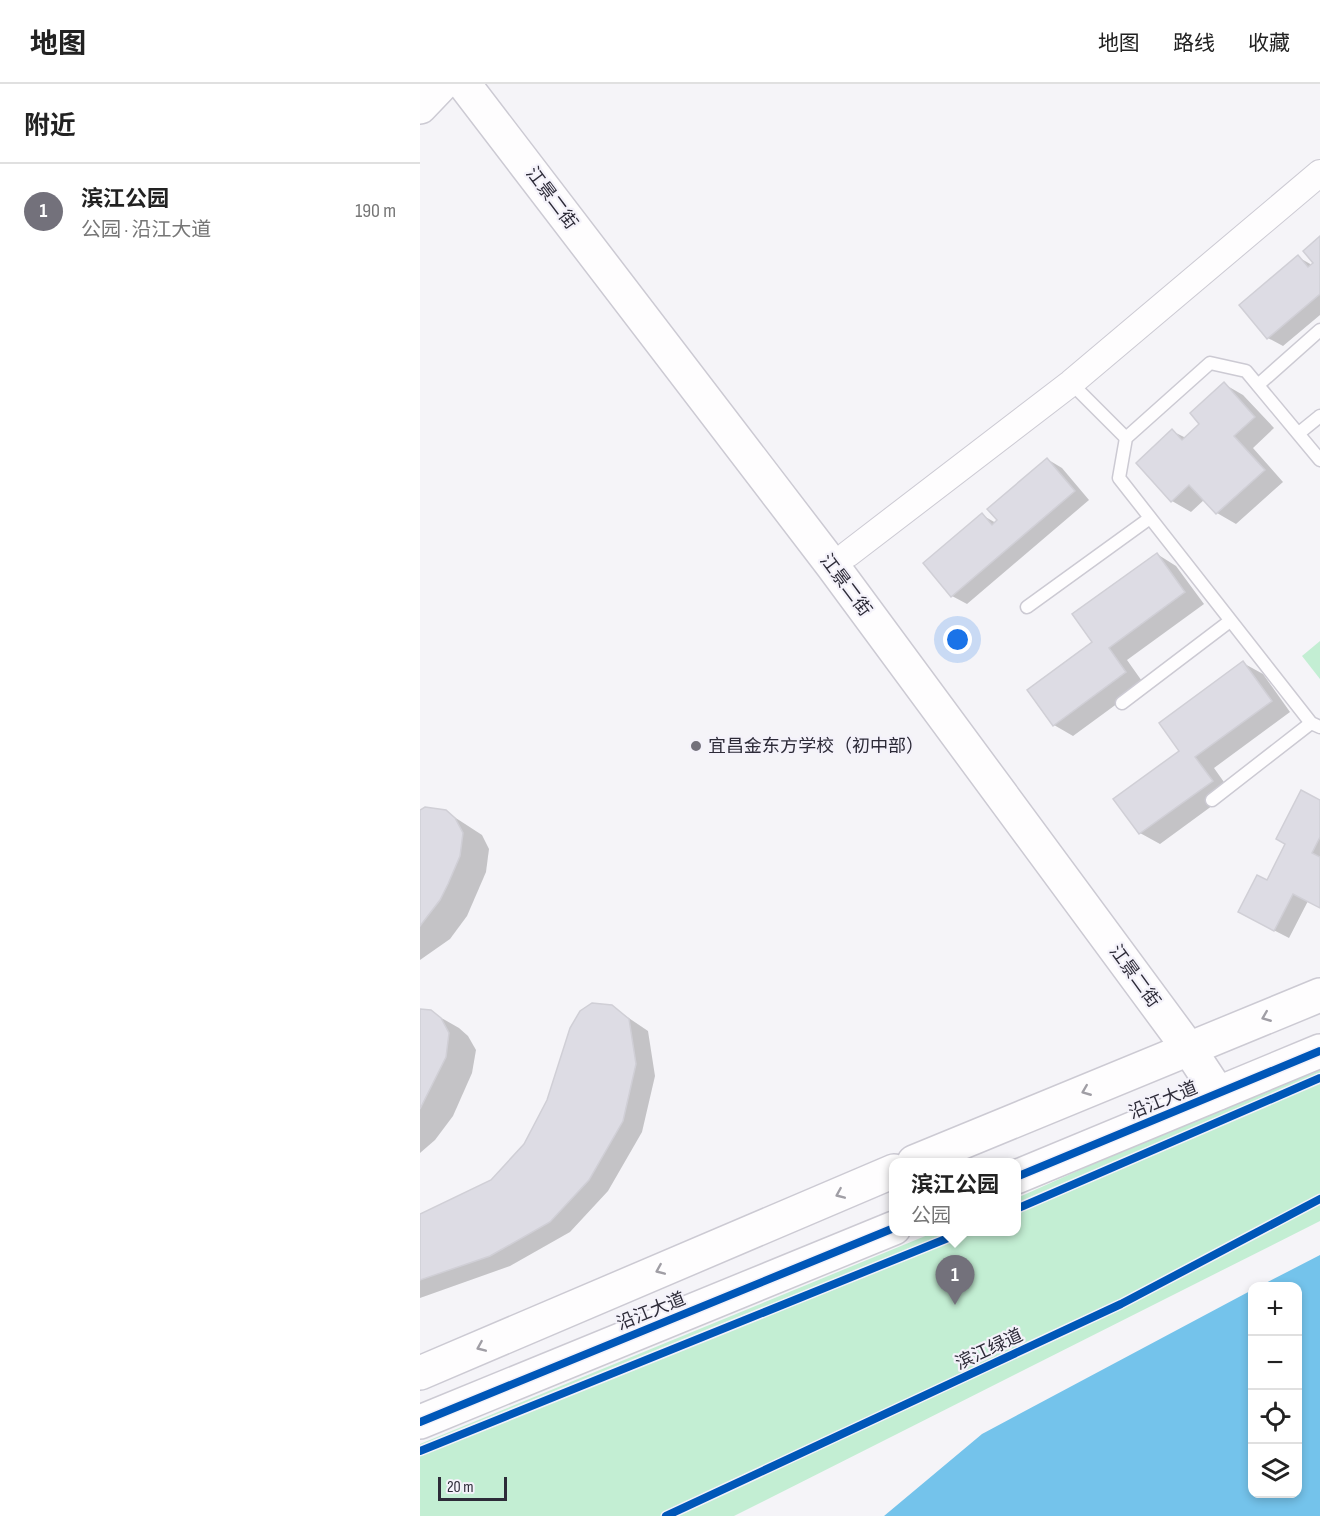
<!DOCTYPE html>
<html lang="zh">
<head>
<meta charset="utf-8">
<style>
  :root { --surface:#fff; --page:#f6f6f6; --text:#222; --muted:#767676; --line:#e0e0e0; --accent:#73717b }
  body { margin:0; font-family:"Sofia Sans Condensed","Noto Sans SC",sans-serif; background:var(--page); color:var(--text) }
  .controls { position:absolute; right:18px; bottom:18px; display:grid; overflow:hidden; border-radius:12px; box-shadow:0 3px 9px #0003 }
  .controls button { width:54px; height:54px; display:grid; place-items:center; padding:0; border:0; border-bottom:2px solid var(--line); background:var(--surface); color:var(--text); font:30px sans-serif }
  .scale { position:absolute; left:18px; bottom:15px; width:69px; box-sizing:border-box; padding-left:6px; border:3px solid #2d2b38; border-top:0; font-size:16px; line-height:21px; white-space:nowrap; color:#2d2b38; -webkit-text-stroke:4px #f4f2fa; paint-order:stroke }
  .you { position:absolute; left:538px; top:556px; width:21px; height:21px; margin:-15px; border:4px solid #fff; border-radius:50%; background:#1a73e8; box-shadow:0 0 0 9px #1a73e833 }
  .badge { display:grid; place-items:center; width:39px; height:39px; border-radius:50%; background:var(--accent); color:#fff; font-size:20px; font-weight:700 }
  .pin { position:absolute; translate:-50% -50px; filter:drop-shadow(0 2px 3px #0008) }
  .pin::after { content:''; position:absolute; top:32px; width:21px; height:18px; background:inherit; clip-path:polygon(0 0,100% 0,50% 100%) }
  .popup { position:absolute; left:469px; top:1074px; width:132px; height:78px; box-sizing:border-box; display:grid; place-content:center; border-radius:12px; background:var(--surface); filter:drop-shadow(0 2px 4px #0005); font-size:20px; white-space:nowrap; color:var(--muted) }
  .popup b { font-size:22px; color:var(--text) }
  .popup::after { content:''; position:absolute; left:50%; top:100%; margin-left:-12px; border:12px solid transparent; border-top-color:var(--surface) }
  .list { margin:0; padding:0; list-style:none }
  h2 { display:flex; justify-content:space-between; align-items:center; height:78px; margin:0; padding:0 24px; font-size:26px }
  h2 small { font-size:20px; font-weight:400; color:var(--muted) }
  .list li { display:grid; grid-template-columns:39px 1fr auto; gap:18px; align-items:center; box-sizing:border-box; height:96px; padding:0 24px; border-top:2px solid var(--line) }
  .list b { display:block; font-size:22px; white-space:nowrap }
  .list p { margin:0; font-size:20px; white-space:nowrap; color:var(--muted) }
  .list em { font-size:20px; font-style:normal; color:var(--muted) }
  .icon { flex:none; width:33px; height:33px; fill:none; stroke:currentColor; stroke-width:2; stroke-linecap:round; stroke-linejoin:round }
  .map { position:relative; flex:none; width:900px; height:1432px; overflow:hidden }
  header { display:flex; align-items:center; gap:36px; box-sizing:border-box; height:84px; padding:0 30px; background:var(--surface); border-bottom:2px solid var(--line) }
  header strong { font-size:28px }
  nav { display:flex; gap:33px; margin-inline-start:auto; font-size:21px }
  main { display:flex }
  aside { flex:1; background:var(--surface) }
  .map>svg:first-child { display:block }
  .green { fill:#c3eed3 }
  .water { fill:#74c3eb }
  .shadow { fill:#0003 }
  .building { fill:#dddce4; stroke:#d0cfd6; stroke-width:1.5 }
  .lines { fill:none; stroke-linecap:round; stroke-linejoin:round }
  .lane-casing { stroke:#cccad3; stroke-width:15 }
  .street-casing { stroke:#cccad3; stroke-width:28 }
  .secondary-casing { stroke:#cccad3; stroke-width:36 }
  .primary-casing { stroke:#cccad3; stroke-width:36 }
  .lane { stroke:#fefdfe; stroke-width:12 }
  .street { stroke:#fefdfe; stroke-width:26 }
  .secondary { stroke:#fefdfe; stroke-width:33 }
  .primary { stroke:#fefdfe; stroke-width:33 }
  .cycleway-casing { stroke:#f4f2fa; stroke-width:11 }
  .cycleway { stroke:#0057b8; stroke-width:8 }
  .oneway { stroke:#a09ea5 }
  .poi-dot { fill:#73717b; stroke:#f4f2fa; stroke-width:2 }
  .labels { text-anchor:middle; stroke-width:4.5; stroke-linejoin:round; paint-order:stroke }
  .street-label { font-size:18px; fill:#2d2b38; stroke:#f4f2fa }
  .poi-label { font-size:18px; fill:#2d2b38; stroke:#f4f2fa; text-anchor:start }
</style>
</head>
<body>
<header>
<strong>地图</strong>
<nav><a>地图</a><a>路线</a><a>收藏</a></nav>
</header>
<main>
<aside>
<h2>附近<small></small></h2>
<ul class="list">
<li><span class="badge">1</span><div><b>滨江公园</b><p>公园 · 沿江大道</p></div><em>190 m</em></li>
</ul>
</aside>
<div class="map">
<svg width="900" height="1432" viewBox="0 0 900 1432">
  <rect width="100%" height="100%" fill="#f5f4f8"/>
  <g class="green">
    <path d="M 900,557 L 900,595 L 882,572 Z"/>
    <path d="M 900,986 L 900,1137 L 314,1432 L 0,1432 L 0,1360 L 515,1148 L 596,1148 L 597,1114 L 791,1027 Z"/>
  </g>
  <path class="water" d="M 900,1171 L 900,1432 L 464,1432 L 562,1350 L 832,1206 L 832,1410 L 878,1410 L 878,1202 L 840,1202 Z"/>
  <g class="shadow">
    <path d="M 900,154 L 900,231 L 863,262 L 848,254 L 878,173 L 892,181 Z"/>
    <path d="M 804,300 L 823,311 L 854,344 L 833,364 L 863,398 L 816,440 L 797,429 L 785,415 L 771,428 L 752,417 L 752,347 L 766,354 L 781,340 Z"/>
    <path d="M 627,375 L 642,384 L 669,416 L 547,520 L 532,512 L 562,431 L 576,439 Z"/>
    <path d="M 737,470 L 756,482 L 784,520 L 707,576 L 724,600 L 653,652 L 634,641 Z"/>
    <path d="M 823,579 L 843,590 L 870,628 L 794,684 L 811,708 L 740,760 L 720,749 L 696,715 L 761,667 Z"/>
    <path d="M 900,718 L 900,824 L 888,817 L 869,854 L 834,836 L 847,798 Z"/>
    <path d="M 25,727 L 62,751 L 69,765 L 66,788 L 47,832 L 30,855 L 0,876 L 0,728 Z"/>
    <path d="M 191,922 L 228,947 L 235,992 L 222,1048 L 188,1107 L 150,1148 L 90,1182 L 0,1214 L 0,1131 L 72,1097 L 105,1061 Z"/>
    <path d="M 0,927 L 11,928 L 39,944 L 48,952 L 56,966 L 52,989 L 33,1032 L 15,1056 L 0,1069 Z"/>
  </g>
  <g class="building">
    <path d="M 900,152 L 900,210 L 847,255 L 819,221 L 878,171 L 888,183 L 893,179 L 883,167 Z"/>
    <path d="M 804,298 L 835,333 L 814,352 L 845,386 L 796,430 L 769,401 L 751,418 L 716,379 L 752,345 L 762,356 L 779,340 L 770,329 Z"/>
    <path d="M 627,374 L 655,407 L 531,513 L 503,479 L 562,429 L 572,441 L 577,436 L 567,425 Z"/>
    <path d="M 737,469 L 765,508 L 689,564 L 706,588 L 633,642 L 607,606 L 672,558 L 652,530 Z"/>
    <path d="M 823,577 L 852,617 L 775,673 L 793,697 L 719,750 L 693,715 L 759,667 L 739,639 Z"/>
    <path d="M 881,706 L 900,716 L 900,753 L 892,769 L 900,773 L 900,824 L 873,810 L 854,847 L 818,828 L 837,791 L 847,796 L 865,760 L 856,755 Z"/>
    <path d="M 5,723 L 26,726 L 35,734 L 43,749 L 40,772 L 28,800 L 20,816 L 0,842 L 0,726 Z"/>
    <path d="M 172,919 L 192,921 L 209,935 L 216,980 L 203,1037 L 169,1096 L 130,1138 L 70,1172 L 0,1196 L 0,1130 L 71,1096 L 104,1060 L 127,1016 L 150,944 L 160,927 Z"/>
    <path d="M 0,925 L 11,926 L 21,934 L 29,949 L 26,973 L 0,1025 Z"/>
  </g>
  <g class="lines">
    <defs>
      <g id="lane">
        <path d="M 651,299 L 706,354"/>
        <path d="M 838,301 L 900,246"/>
        <path d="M 879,349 L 900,332"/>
        <path d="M 900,376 L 826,287 L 790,279 L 706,354 L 699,394 L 891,639 L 900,643"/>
        <path d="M 607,523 L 730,434"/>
        <path d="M 702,619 L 810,537"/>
        <path d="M 792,716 L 891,639"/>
      </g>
      <path id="street" d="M 428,470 L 651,299 L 900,89"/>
      <g id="secondary">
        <path d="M 44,0 L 412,481 L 769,965 L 798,1009"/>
        <path d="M 0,23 L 22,0"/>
      </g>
      <g id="primary">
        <path d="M 494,1078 L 900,911"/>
        <path d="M 596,1093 L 900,967"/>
        <path d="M 0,1289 L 474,1087"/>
        <path d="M 0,1338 L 474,1144"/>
      </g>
    </defs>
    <use href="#lane" class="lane-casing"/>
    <use href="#street" class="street-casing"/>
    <use href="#secondary" class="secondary-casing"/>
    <use href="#primary" class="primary-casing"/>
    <use href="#lane" class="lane"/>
    <use href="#street" class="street"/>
    <use href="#secondary" class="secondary"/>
    <use href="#primary" class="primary"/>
    <defs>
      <g id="cycleway">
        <path d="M 596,1093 L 900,967"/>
        <path d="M 596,1125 L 900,994"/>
        <path d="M 0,1338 L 474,1144"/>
        <path d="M 0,1367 L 543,1148"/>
        <path d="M 246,1432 L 701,1220 L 900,1115"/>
      </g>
    </defs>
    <use href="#cycleway" class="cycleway-casing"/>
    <use href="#cycleway" class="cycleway"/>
  </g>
  <defs><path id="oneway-chevron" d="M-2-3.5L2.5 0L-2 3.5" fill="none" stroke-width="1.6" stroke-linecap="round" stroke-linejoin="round" transform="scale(1.5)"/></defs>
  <g class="oneway">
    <use href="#oneway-chevron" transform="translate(846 933) rotate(158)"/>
    <use href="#oneway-chevron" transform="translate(666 1007) rotate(158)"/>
    <use href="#oneway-chevron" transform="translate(420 1110) rotate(157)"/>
    <use href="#oneway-chevron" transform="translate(240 1186) rotate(157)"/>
    <use href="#oneway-chevron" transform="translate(61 1263) rotate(157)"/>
  </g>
  <circle class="poi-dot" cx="276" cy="662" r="6"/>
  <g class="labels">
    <g class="street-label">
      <text transform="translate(132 114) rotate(53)" y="6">江景二街</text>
      <text transform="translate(426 501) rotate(53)" y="6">江景二街</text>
      <text transform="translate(715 892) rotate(54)" y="6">江景二街</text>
      <text transform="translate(743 1016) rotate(-22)" y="6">沿江大道</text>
      <text transform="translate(231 1227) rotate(-22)" y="6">沿江大道</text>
      <text transform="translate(569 1265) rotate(-25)" y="6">滨江绿道</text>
    </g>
    <g class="poi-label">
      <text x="288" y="668">宜昌金东方学校（初中部）</text>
    </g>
  </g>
</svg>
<div class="controls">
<button>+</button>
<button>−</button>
<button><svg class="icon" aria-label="locate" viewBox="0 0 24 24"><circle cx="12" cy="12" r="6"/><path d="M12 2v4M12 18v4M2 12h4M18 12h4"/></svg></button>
<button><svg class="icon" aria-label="layers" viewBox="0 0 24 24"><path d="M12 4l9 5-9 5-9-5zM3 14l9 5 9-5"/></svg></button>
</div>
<div class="scale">20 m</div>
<div class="you"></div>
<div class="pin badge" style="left:535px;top:1221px">1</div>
<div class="popup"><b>滨江公园</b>公园</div>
</div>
</main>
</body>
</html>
